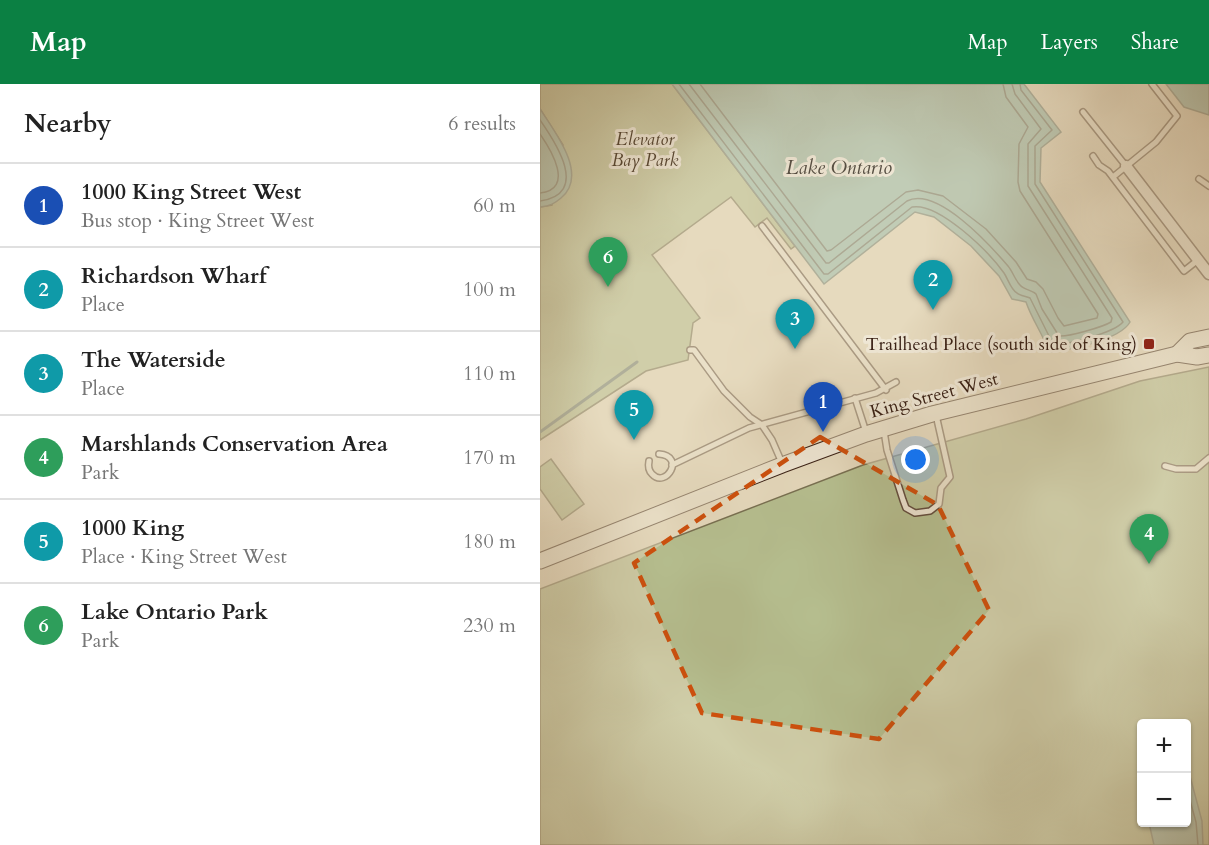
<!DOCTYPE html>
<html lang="en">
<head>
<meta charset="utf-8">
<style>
  :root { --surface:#fff; --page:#f6f6f6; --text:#222; --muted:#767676; --line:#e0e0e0; --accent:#0b8043 }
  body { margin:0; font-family:Cardo,serif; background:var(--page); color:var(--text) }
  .controls { position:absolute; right:18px; bottom:18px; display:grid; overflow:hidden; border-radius:6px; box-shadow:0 2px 4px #0004 }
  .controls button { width:54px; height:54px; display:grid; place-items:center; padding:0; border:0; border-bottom:2px solid var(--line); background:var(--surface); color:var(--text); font:30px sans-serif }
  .you { position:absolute; left:376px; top:376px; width:21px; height:21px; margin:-15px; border:4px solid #fff; border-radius:50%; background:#1a73e8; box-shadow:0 0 0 9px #1a73e833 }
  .badge { display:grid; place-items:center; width:39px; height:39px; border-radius:50%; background:var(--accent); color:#fff; font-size:20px; font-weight:700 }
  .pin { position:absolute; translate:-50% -50px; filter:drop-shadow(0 2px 3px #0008) }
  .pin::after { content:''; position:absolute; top:32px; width:21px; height:18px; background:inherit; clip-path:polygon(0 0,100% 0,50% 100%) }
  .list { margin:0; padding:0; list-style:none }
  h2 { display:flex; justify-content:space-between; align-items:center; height:78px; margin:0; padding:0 24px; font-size:26px }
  h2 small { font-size:20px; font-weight:400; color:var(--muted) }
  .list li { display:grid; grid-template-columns:39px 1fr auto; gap:18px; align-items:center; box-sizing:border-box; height:84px; padding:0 24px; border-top:2px solid var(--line) }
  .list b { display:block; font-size:22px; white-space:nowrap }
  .list p { margin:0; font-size:20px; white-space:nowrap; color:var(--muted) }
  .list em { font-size:20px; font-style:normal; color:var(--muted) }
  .map { position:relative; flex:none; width:669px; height:761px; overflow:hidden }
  header { display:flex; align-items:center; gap:36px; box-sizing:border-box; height:84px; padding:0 30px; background:var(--accent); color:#fff }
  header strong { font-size:28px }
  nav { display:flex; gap:33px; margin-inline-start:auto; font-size:21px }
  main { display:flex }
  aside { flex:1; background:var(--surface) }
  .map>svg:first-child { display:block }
  .green { fill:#b6bf90; stroke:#787052; stroke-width:1.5; fill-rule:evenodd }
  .water { fill:#96bbae; stroke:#717d71; stroke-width:1.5 }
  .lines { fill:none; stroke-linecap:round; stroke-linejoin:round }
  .shore { stroke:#686e62; stroke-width:1.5 }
  .stream { stroke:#717d71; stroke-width:3 }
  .service-casing { stroke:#644e3f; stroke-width:8 }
  .minor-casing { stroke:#644e3f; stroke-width:13 }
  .secondary-casing { stroke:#392015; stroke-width:17 }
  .service { stroke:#efe7d5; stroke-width:5 }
  .minor { stroke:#efe7d5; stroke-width:10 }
  .secondary { stroke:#efe7d5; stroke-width:15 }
  .marked { fill:none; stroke:#ce500d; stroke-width:4.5; stroke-dasharray:12 8; stroke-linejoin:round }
  .poi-dot { fill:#8f2418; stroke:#efe7d5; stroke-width:2 }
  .labels { text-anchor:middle; stroke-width:6; stroke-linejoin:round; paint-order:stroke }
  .park-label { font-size:18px; font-style:italic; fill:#584834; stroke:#efe7d5 }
  .poi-label { font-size:18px; fill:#392015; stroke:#efe7d5; text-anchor:end }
  .street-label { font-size:18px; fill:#392015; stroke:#efe7d5 }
  .water-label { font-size:20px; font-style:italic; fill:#554e43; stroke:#efe7d5 }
</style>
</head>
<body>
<header>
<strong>Map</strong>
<nav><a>Map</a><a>Layers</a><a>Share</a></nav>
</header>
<main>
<aside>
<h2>Nearby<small>6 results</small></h2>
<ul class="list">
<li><span class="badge" style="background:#1a4fb4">1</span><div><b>1000 King Street West</b><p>Bus stop · King Street West</p></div><em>60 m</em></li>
<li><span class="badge" style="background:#0f9aa8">2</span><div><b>Richardson Wharf</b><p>Place</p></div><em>100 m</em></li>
<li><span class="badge" style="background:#0f9aa8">3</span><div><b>The Waterside</b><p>Place</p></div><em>110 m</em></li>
<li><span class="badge" style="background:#2e9e5b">4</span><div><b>Marshlands Conservation Area</b><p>Park</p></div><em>170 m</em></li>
<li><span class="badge" style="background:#0f9aa8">5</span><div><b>1000 King</b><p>Place · King Street West</p></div><em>180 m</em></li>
<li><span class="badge" style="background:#2e9e5b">6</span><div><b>Lake Ontario Park</b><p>Park</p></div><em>230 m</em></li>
</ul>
</aside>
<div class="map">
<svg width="669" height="761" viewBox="0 0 669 761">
  <rect width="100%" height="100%" fill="#e6dabe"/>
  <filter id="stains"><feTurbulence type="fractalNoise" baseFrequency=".00333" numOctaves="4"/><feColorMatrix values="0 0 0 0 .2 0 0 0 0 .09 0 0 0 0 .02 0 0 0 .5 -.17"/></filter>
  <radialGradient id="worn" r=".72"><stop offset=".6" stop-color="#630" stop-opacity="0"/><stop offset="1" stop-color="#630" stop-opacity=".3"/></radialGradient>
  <g class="green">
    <path d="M 0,0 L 132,0 L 255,162 L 251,165 L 227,134 L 215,143 L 191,113 L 112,171 L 160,234 L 153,239 L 148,276 L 106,287 L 0,356 L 0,123 L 12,121 L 23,61 L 0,25 Z"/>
    <path d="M 669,283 L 669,761 L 0,761 L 0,505 L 323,381 L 486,335 L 600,297 ZM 602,640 L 646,640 L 646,738 L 602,738 Z"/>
    <path d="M 11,375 L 44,420 L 22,436 L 0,405 L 0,383 Z"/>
  </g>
  <g class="water">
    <path d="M 132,0 L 484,0 L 521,48 L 501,64 L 500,98 L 590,238 C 580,256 529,266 509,268 C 503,250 492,236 486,218 L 472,215 L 459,192 L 431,162 L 394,133 L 375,128 L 284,200 Z"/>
    <path d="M 626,0 L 669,0 L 669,31 L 644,23 Z"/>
    <path d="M 0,25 C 15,48 49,91 21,114 C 14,120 10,122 0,123 Z"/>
    <path d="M 647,681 L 662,737 L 663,761 L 614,761 L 609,739 L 646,738 Z"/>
  </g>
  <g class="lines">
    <g class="shore">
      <path d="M 139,0 L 284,190 L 288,190 L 372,123 C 399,118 449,168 464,189 C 468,195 471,206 477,209 C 480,212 486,212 490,214 L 513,260 C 526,262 575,248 583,238 L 495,100 L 495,62 L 512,46 L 481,6 L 480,0"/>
      <path d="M 149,0 L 286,179 L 289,179 L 367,117 C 397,102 450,161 468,182 C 473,188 475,196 480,201 C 484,206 492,206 496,210 L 502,225 L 519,252 C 528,253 563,243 571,238 L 572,234 L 488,102 L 488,60 L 501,45 L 475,10 L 472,0"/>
      <path d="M 160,0 L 287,167 L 291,166 L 366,108 L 378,106 L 403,112 L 446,145 L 476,178 L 487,195 L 496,198 L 503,205 L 518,234 L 524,242 L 557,234 L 558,230 L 480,107 L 478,98 L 479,60 L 488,43 L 466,13 L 463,0"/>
      <path d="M 0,36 C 16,59 50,110 0,117"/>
      <path d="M 0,50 C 11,66 35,105 0,109"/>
      <path d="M 646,702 L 656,738 L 658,761"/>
    </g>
    <path class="stream" d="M 0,348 L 97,278"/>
    <defs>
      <g id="service">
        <path d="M 543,28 L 586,82"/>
        <path d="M 553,72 L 559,81 L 568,87 L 644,187 L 658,176"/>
        <path d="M 573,93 L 616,58 L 637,32 L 612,0"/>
        <path d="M 659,95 L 669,102"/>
        <path d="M 222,142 L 346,306"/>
        <path d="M 150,266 L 154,266 L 184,307 L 210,333 L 222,341 L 232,356 L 242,379"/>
        <path d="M 315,314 L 326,348"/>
        <path d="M 344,347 L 347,366 L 363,416 L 366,424 L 375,429 L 390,427 L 399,420 L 401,404 L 410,393 L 396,331"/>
        <path d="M 109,377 C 108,382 108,386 112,390 C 126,405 146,372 119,370"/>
        <path d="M 132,381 L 209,344 L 336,309 L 356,298"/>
        <path d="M 625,382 L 636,385 L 656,385 L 669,374"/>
      </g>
      <path id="minor" d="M 586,82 L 669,190"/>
      <g id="secondary">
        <path d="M 637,270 L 650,257 L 669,253"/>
        <path d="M 0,477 L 242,381 L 326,350 L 392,330 L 637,270 L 657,273 L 669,271"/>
      </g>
    </defs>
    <use href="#service" class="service-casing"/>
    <use href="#minor" class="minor-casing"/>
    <use href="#secondary" class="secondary-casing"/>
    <use href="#service" class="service"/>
    <use href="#minor" class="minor"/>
    <use href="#secondary" class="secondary"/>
  </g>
  <path d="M0 0H669V761H0ZM 280,353 L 398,421 L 449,526 L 339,655 L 162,629 L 94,479 Z" fill="#e6dabe" fill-opacity=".55" fill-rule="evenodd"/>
  <path class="marked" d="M 280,353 L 398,421 L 449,526 L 339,655 L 162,629 L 94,479 Z"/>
  <rect class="poi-dot" x="603" y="254" width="12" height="12" rx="3"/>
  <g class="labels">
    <g class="park-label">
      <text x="105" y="61">Elevator<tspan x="105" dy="21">Bay Park</tspan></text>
    </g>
    <g class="poi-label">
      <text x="597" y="266">Trailhead Place (south side of King)</text>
    </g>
    <g class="street-label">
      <text transform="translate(394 311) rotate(-15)" y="6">King Street West</text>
    </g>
    <g class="water-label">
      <text x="299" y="90">Lake Ontario</text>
    </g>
  </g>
  <rect width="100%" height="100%" filter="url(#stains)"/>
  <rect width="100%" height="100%" fill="url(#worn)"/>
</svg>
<div class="controls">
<button>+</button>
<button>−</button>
</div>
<div class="you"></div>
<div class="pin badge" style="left:283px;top:348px;background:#1a4fb4">1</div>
<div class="pin badge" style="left:393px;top:226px;background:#0f9aa8">2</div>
<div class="pin badge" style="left:255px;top:265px;background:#0f9aa8">3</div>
<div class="pin badge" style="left:609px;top:480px;background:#2e9e5b">4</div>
<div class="pin badge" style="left:94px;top:356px;background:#0f9aa8">5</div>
<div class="pin badge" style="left:68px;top:203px;background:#2e9e5b">6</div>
</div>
</main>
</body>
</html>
